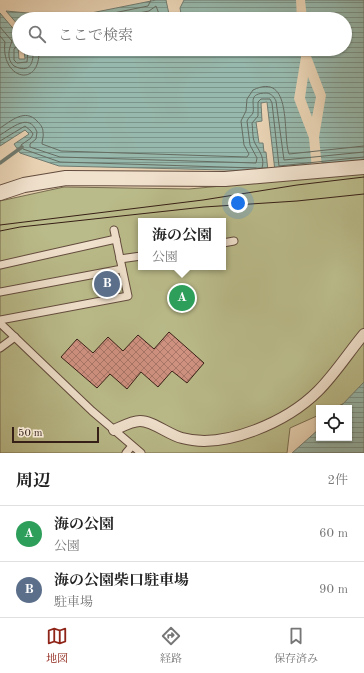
<!DOCTYPE html>
<html lang="ja">
<head>
<meta charset="utf-8">
<style>
  :root { --surface:#fff; --page:#f2f2f2; --text:#222; --muted:#767676; --line:#e0e0e0; --accent:#8f2418 }
  body { margin:0; font-family:"Old Standard TT","Noto Serif JP",serif; background:var(--page); color:var(--text) }
  .controls { position:absolute; right:12px; bottom:12px; display:grid; overflow:hidden; border-radius:0px; box-shadow:0 1px 3px #0004 }
  .controls button { width:36px; height:36px; display:grid; place-items:center; padding:0; border:0; border-bottom:1px solid var(--line); background:var(--surface); color:var(--text); font:20px sans-serif }
  .scale { position:absolute; left:12px; bottom:10px; width:87px; box-sizing:border-box; padding-left:4px; border:2px solid #361f16; border-top:0; font-size:11px; line-height:14px; white-space:nowrap; color:#361f16; -webkit-text-stroke:3px #f1e2ce; paint-order:stroke }
  .you { position:absolute; left:238px; top:203px; width:14px; height:14px; margin:-10px; border:3px solid #fff; border-radius:50%; background:#1a73e8; box-shadow:0 0 0 6px #1a73e833 }
  .badge { display:grid; place-items:center; width:26px; height:26px; border-radius:50%; background:var(--accent); color:#fff; font-size:13px; font-weight:700 }
  .pin { position:absolute; translate:-50% -50%; border:2px solid #fff; box-shadow:0 1px 4px #0006 }
  .popup { position:absolute; left:138px; top:218px; width:88px; height:52px; box-sizing:border-box; display:grid; place-content:center; border-radius:0px; background:var(--surface); filter:drop-shadow(0 1px 3px #0005); font-size:13px; white-space:nowrap; color:var(--muted) }
  .popup b { font-size:15px; color:var(--text) }
  .popup::after { content:''; position:absolute; left:50%; top:100%; margin-left:-8px; border:8px solid transparent; border-top-color:var(--surface) }
  .list { margin:0; padding:0; list-style:none }
  h2 { display:flex; justify-content:space-between; align-items:center; height:52px; margin:0; padding:0 16px; font-size:17px }
  h2 small { font-size:13px; font-weight:400; color:var(--muted) }
  .list li { display:grid; grid-template-columns:26px 1fr auto; gap:12px; align-items:center; box-sizing:border-box; height:56px; padding:0 16px; border-top:1px solid var(--line) }
  .list b { display:block; font-size:15px; white-space:nowrap }
  .list p { margin:0; font-size:13px; white-space:nowrap; color:var(--muted) }
  .list em { font-size:13px; font-style:normal; color:var(--muted) }
  .icon { flex:none; width:22px; height:22px; fill:none; stroke:currentColor; stroke-width:2; stroke-linecap:round; stroke-linejoin:round }
  .map { position:relative; flex:none; width:364px; height:453px; overflow:hidden }
  .search { position:absolute; background:var(--surface); box-shadow:0 1px 3px #0004; left:12px; right:12px; top:12px; height:44px; display:flex; align-items:center; gap:10px; box-sizing:border-box; padding:0 14px; border-radius:22px; color:var(--muted); font-size:15px }
  .sheet { height:164px; background:var(--surface) }
  nav { display:flex; justify-content:space-around; align-items:center; box-sizing:border-box; height:56px; border-top:1px solid var(--line); background:var(--surface); font-size:11px; color:var(--muted) }
  nav a { display:grid; justify-items:center; gap:2px }
  nav .on { color:var(--accent) }
  .map>svg:first-child { display:block }
  .green { fill:#babb8a; stroke:#786d50; fill-rule:evenodd }
  .water { fill:url(#water-rules); stroke:#707b70 }
  .pier { fill:#e9d3b4; fill-rule:evenodd }
  .lines { fill:none; stroke-linecap:round; stroke-linejoin:round }
  .shore { stroke:#666c61; stroke-width:1 }
  .stream { stroke:#707b70; stroke-width:3.5 }
  .building { fill:url(#building-cross-hatch); stroke:#361f16 }
  .service-casing { stroke:#634c3e; stroke-width:9 }
  .pedestrian-casing { stroke:#634c3e; stroke-width:12 }
  .minor-casing { stroke:#634c3e; stroke-width:16 }
  .service { stroke:#f1e2ce; stroke-width:7 }
  .pedestrian { stroke:#f1e2ce; stroke-width:10 }
  .minor { stroke:#f1e2ce; stroke-width:14 }
  .tram { stroke:#361f16; stroke-width:1 }
</style>
</head>
<body>
<div class="map">
<svg width="364" height="453" viewBox="0 0 364 453">
  <defs>
    <pattern id="water-rules" width="6" height="5" patternUnits="userSpaceOnUse"><rect width="6" height="5" fill="#97b8ac"/><path d="M0 2.5h6" fill="none" stroke="#7c958b"/></pattern>
    <pattern id="building-cross-hatch" width="8" height="8" patternUnits="userSpaceOnUse"><rect width="8" height="8" fill="#d19282"/><path d="M0 0l8 8M0 8l8-8" fill="none" stroke="#aa7769"/></pattern>
  </defs>
  <rect width="100%" height="100%" fill="#e9d3b4"/>
  <filter id="stains"><feTurbulence type="fractalNoise" baseFrequency=".005" numOctaves="4"/><feColorMatrix values="0 0 0 0 .2 0 0 0 0 .09 0 0 0 0 .02 0 0 0 .5 -.17"/></filter>
  <radialGradient id="worn" r=".72"><stop offset=".6" stop-color="#630" stop-opacity="0"/><stop offset="1" stop-color="#630" stop-opacity=".3"/></radialGradient>
  <path class="green" d="M 364,173 L 364,394 L 334,408 L 319,408 L 319,415 L 290,428 L 287,453 L 0,453 L 0,201 L 64,187 L 189,189 ZM 141,221 L 223,221 L 223,267 L 141,267 Z"/>
  <g class="water">
    <path d="M 156,0 L 166,0 L 170,19 L 19,19 L 19,26 L 6,11 L 71,17 Z"/>
    <path d="M 184,0 L 364,0 L 364,161 L 275,171 L 267,102 L 261,103 L 262,121 L 256,122 L 259,143 L 263,143 L 264,152 L 266,152 L 268,171 L 59,166 L 20,153 L 14,144 L 29,134 L 25,130 L 0,146 L 0,13 L 17,33 L 19,59 L 25,59 L 24,49 L 345,49 L 345,19 L 182,19 L 180,8 Z"/>
    <path d="M 364,382 L 364,453 L 292,453 L 319,429 L 319,438 L 349,438 L 349,408 L 339,408 Z"/>
  </g>
  <g class="pier">
    <path d="M 296,0 L 305,0 L 307,19 L 297,19 Z"/>
    <path d="M 300,49 L 310,49 L 311,56 L 326,95 L 319,137 L 322,168 L 312,169 L 309,138 L 294,99 L 301,57 ZM 308,77 L 316,97 L 312,117 L 305,98 Z"/>
  </g>
  <g class="lines">
    <g class="shore">
      <path d="M 84,19 L 148,6 L 151,0"/>
      <path d="M 108,19 L 149,11 L 156,6 L 161,19"/>
      <path d="M 0,27 L 12,41 C 9,49 6,59 14,66 C 30,74 34,63 33,49"/>
      <path d="M 0,36 L 5,42 C 0,79 41,90 39,49"/>
      <path d="M 19,45 L 14,49 L 14,60 L 17,63 L 27,62 L 28,49"/>
      <path d="M 0,128 C 11,121 25,108 37,121 C 40,124 43,127 43,132 C 44,136 42,140 42,144 L 61,151 L 247,157 L 249,154 L 244,145 L 241,121 L 246,111 L 247,99 L 253,90 C 293,71 282,134 289,154 L 364,146"/>
      <path d="M 0,135 C 12,128 29,112 37,132 L 36,139 L 30,144 L 30,147 L 60,157 L 256,163 L 257,158 L 250,145 L 247,121 C 248,118 252,115 253,113 C 255,103 247,93 267,93 C 272,94 274,97 276,101 L 284,160 L 364,152"/>
      <path d="M 0,141 L 25,126 L 31,131 L 33,134 L 31,138 L 21,145 L 23,149 L 60,162 L 256,168"/>
      <path d="M 262,168 C 265,159 260,152 256,145 C 252,140 253,129 252,123 L 258,116 L 258,102 L 261,99 L 270,99 L 272,103 L 279,166 L 364,157"/>
    </g>
    <path class="stream" d="M 0,163 L 22,147"/>
  </g>
  <path class="building" d="M 169,332 L 204,363 L 187,383 L 172,371 L 158,387 L 141,372 L 127,389 L 110,374 L 97,388 L 61,357 L 77,339 L 93,353 L 108,337 L 123,351 L 138,335 L 154,349 Z"/>
  <g class="lines">
    <defs>
      <g id="service">
        <path d="M 223,243 L 234,241"/>
        <path d="M 120,259 L 141,256"/>
        <path d="M 0,265 L 116,239"/>
        <path d="M 0,292 L 122,269"/>
        <path d="M 0,320 L 128,296 L 114,230"/>
        <path d="M 0,323 L 92,411 L 141,453"/>
        <path d="M 0,348 L 15,337"/>
        <path d="M 126,453 L 132,446"/>
      </g>
      <path id="pedestrian" d="M 114,430 C 121,427 132,421 140,421 C 153,421 169,435 182,438 C 225,450 288,421 318,391 C 335,374 349,352 364,334"/>
      <path id="minor" d="M 0,193 L 24,185 L 66,178 L 225,179 L 364,167"/>
    </defs>
    <use href="#service" class="service-casing"/>
    <use href="#pedestrian" class="pedestrian-casing"/>
    <use href="#minor" class="minor-casing"/>
    <use href="#service" class="service"/>
    <use href="#pedestrian" class="pedestrian"/>
    <use href="#minor" class="minor"/>
    <g class="tram">
      <path d="M 0,225 L 203,200 L 297,185 L 364,177"/>
      <path d="M 0,231 L 20,227 L 204,207 L 297,201 L 364,194"/>
    </g>
  </g>
  <rect width="100%" height="100%" filter="url(#stains)"/>
  <rect width="100%" height="100%" fill="url(#worn)"/>
</svg>
<div class="controls">
<button><svg class="icon" aria-label="locate" viewBox="0 0 24 24"><circle cx="12" cy="12" r="6"/><path d="M12 2v4M12 18v4M2 12h4M18 12h4"/></svg></button>
</div>
<div class="scale">50 m</div>
<div class="you"></div>
<div class="pin badge" style="left:182px;top:298px;background:#2e9e5b">A</div>
<div class="popup"><b>海の公園</b>公園</div>
<div class="pin badge" style="left:107px;top:284px;background:#5c6f8a">B</div>
<div class="search"><svg class="icon" aria-label="search" viewBox="0 0 24 24"><circle cx="10" cy="10" r="6"/><path d="M15 15l6 6"/></svg>ここで検索</div>
</div>
<section class="sheet">
<h2>周辺<small>2件</small></h2>
<ul class="list">
<li><span class="badge" style="background:#2e9e5b">A</span><div><b>海の公園</b><p>公園</p></div><em>60 m</em></li>
<li><span class="badge" style="background:#5c6f8a">B</span><div><b>海の公園柴口駐車場</b><p>駐車場</p></div><em>90 m</em></li>
</ul>
</section>
<nav>
<a class="on"><svg class="icon" aria-label="map" viewBox="0 0 24 24"><path d="M3 6l6-2 6 2 6-2v14l-6 2-6-2-6 2zM9 4v14M15 6v14"/></svg>地図</a>
<a><svg class="icon" aria-label="directions" viewBox="0 0 24 24"><path d="M12 3l9 9-9 9-9-9zM9 14v-3h6M13 9l2 2-2 2"/></svg>経路</a>
<a><svg class="icon" aria-label="saved" viewBox="0 0 24 24"><path d="M7 4h10v16l-5-4-5 4z"/></svg>保存済み</a>
</nav>
</body>
</html>
